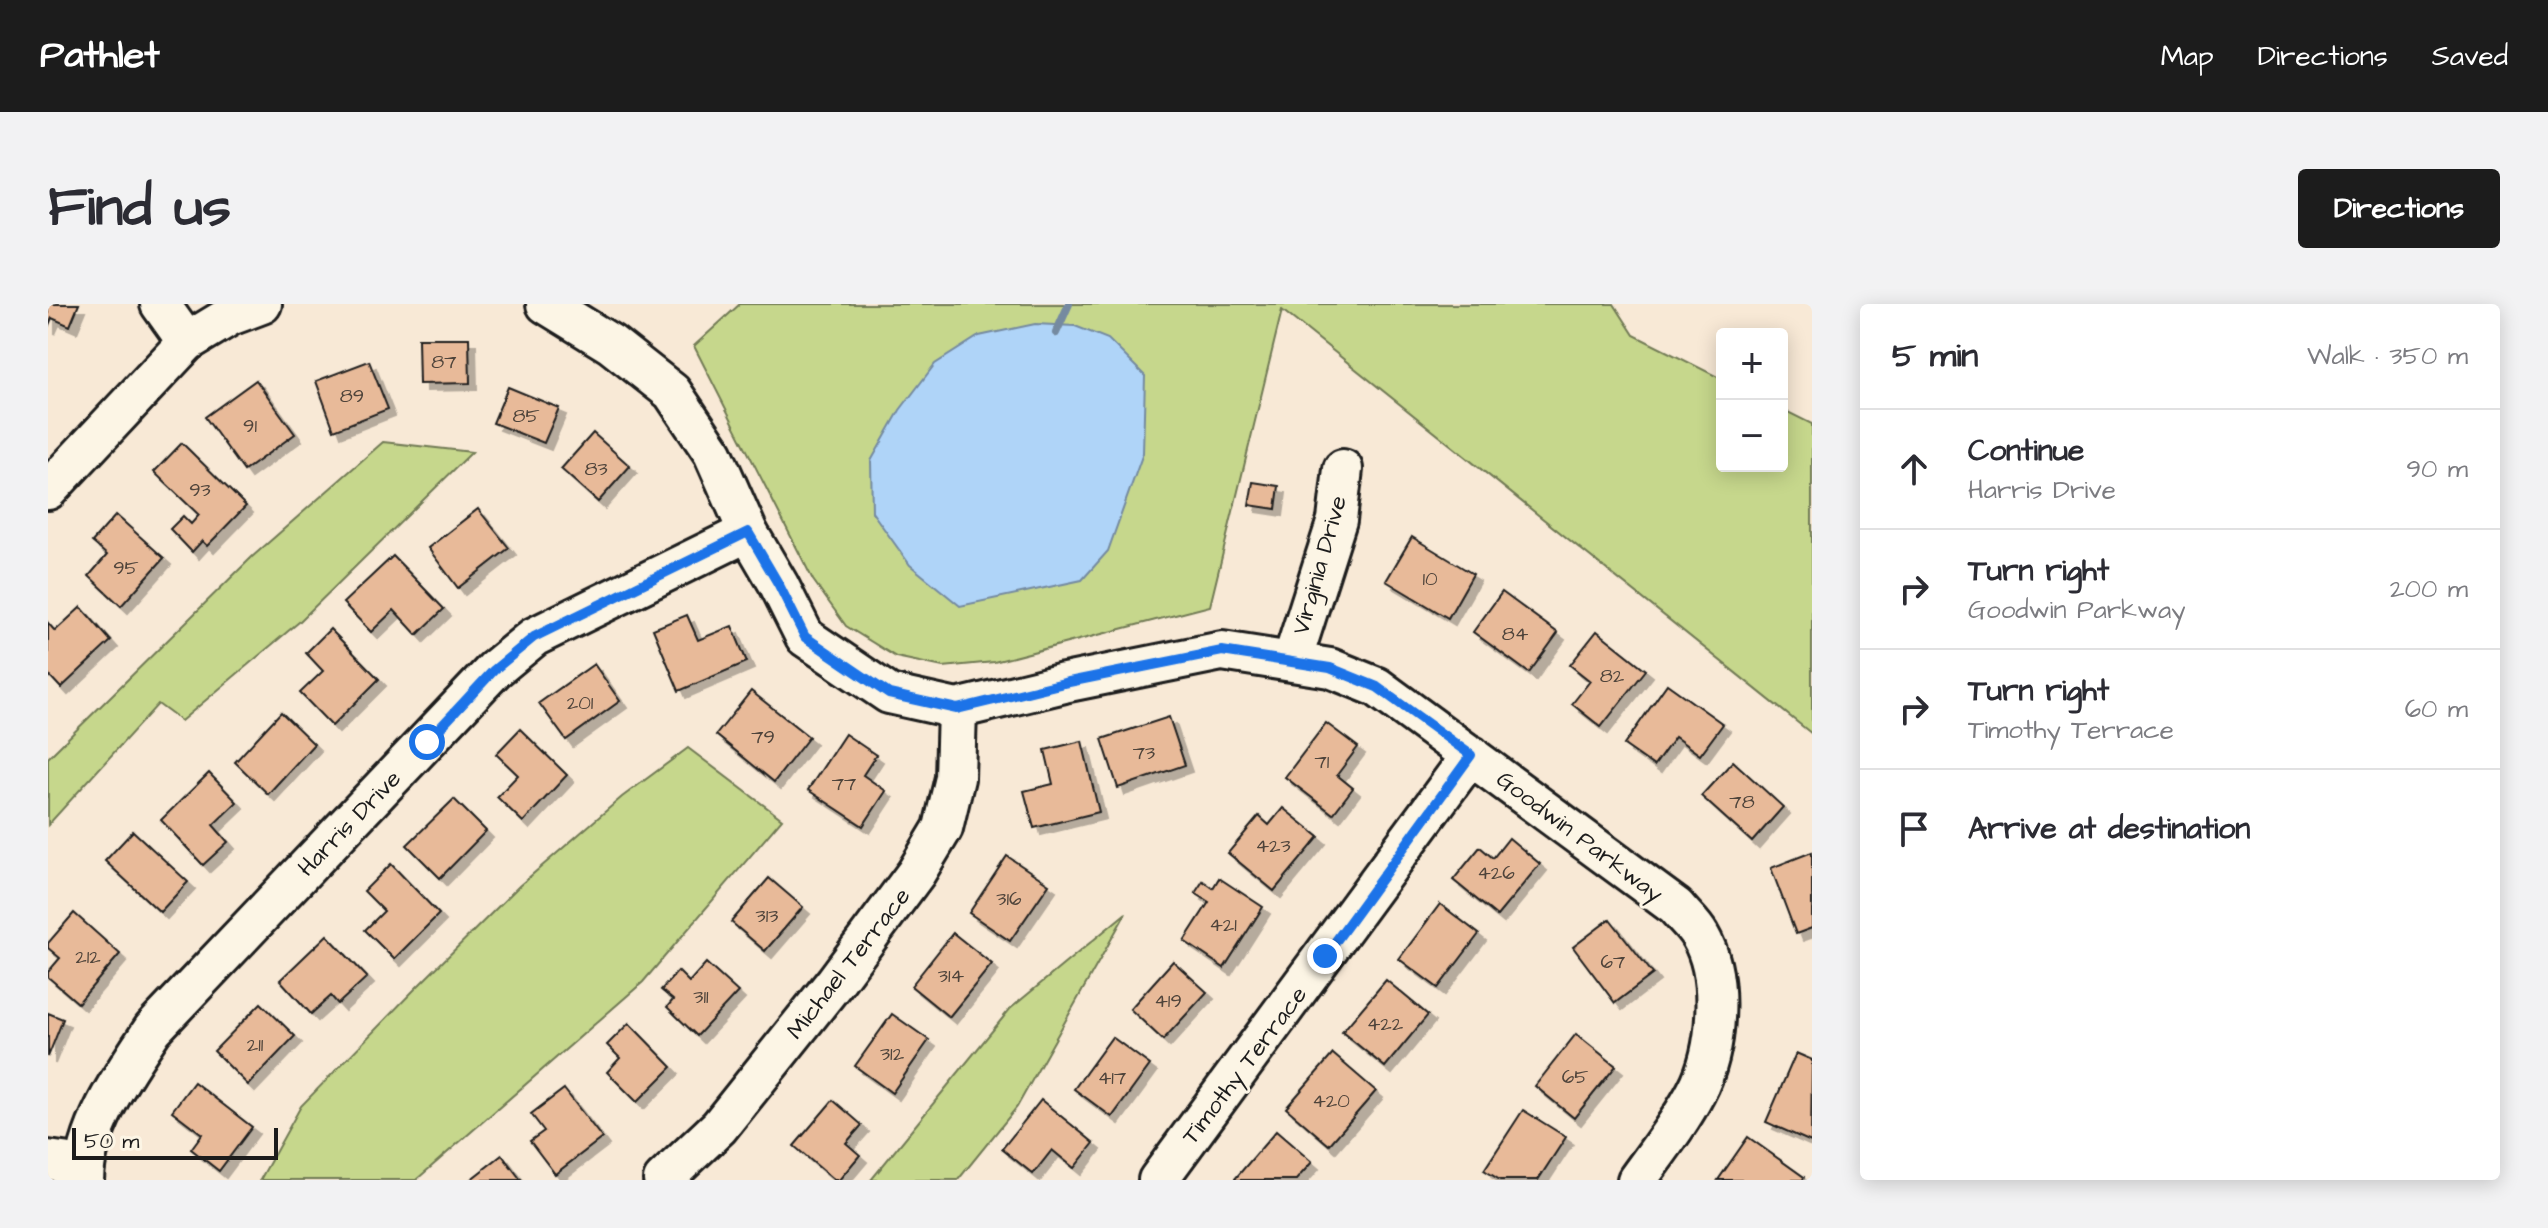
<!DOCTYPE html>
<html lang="en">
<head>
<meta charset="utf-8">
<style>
  :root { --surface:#fff; --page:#f2f2f3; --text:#2b2b33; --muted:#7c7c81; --line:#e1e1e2; --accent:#1c1c1c }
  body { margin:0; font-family:"Architects Daughter",sans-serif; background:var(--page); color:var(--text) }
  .controls { position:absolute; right:24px; top:24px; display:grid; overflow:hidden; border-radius:8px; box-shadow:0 4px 20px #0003 }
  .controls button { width:72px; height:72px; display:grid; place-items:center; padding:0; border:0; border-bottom:2px solid var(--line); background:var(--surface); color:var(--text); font:40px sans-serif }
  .scale { position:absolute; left:24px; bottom:20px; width:206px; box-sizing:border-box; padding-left:8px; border:4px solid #1c1c1c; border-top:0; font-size:22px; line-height:28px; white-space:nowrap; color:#1c1c1c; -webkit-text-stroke:6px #fcf5e5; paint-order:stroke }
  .stop { position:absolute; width:24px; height:24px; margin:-18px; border:6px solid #1a73e8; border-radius:50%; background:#fff }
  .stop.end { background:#1a73e8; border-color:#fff; box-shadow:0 2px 8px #0008 }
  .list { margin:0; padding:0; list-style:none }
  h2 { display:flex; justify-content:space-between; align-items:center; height:104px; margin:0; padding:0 32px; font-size:34px }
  h2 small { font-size:26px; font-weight:400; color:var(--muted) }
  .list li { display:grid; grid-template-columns:52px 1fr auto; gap:24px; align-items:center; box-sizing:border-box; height:120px; padding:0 32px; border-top:2px solid var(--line) }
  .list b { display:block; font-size:30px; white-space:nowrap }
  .list p { margin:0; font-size:26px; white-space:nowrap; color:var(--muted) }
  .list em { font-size:26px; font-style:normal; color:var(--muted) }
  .icon { flex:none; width:44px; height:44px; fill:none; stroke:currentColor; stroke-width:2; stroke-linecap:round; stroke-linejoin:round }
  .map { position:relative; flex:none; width:1764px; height:876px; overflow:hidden; border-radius:8px }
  header { display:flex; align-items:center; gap:48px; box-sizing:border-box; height:112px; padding:0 40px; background:var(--accent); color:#fff }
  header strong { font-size:38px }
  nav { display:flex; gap:44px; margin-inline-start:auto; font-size:28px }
  .intro { display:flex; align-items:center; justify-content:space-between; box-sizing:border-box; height:192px; padding:0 48px }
  h1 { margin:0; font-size:56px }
  .button { padding:20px 36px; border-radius:8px; background:var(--accent); color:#fff; font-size:28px; font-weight:700 }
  main { display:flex; gap:48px; padding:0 48px }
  aside { flex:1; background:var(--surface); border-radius:8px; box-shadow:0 4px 20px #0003 }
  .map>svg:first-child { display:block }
  .green { fill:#c6d78c; stroke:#717a54; stroke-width:2 }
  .water { fill:#afd4f8; stroke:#748aa0; stroke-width:2 }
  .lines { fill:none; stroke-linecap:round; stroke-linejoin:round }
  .stream { stroke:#748aa0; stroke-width:8 }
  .building { fill:#e8ba99; stroke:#1c1c1c; stroke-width:2; filter:url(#shadow) }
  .minor-casing { stroke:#1c1c1c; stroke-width:44 }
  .minor { stroke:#fcf5e5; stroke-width:38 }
  .route { stroke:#1a73e8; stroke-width:10 }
  .labels { text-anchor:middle; stroke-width:6; stroke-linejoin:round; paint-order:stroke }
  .number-label { font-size:20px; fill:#4f443b }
  .street-label { font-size:24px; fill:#1c1c1c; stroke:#fcf5e5 }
</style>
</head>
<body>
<header>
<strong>Pathlet</strong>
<nav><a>Map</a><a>Directions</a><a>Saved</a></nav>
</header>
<div class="intro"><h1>Find us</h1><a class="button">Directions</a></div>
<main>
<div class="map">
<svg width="1764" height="876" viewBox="0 0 1764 876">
  <defs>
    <filter id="shadow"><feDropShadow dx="7" dy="7" stdDeviation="0" flood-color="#0004"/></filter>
  </defs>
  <rect width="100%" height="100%" fill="#f8e9d6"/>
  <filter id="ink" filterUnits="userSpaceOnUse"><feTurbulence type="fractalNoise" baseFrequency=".0125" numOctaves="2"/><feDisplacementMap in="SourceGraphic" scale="16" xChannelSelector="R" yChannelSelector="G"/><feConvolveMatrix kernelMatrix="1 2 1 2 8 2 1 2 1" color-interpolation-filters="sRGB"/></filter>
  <g filter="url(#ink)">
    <g class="green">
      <path d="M 692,0 L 1566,0 L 1586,31 L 1674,75 L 1674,162 L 1734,162 L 1734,105 L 1764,120 L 1764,430 L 1234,6 L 1162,302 L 946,358 L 895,363 L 848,353 L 798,322 L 765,276 L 646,42 Z"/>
      <path d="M 335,138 L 424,148 L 251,318 L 133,417 L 110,400 L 0,521 L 0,454 L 204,253 Z"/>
      <path d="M 640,444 L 734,515 L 595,678 L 368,876 L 212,876 L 253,802 L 367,685 L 471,582 L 574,493 Z"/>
      <path d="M 1078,609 L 969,803 L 910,876 L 823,876 L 962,705 Z"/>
    </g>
    <path class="water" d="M 987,20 L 1027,22 L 1060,35 L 1097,72 L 1095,149 L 1060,247 L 1034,276 L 912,302 L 862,261 L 824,208 L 823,157 L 852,106 L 887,60 L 931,32 Z"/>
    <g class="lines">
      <path class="stream" d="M 1008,29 L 1021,0"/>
    </g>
    <g class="building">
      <path d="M 0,0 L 31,0 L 22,22 L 4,14 L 0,23 Z"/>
      <path d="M 370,34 L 421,34 L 422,79 L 371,80 Z"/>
      <path d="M 321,57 L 340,105 L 286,126 L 268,77 Z"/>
      <path d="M 208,76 L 247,130 L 196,167 L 157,113 Z"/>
      <path d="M 460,83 L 511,104 L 496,139 L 445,119 Z"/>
      <path d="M 545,129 L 582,162 L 550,198 L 513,165 Z"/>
      <path d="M 134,139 L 198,202 L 159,242 L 154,237 L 144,248 L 122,225 L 135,212 L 143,220 L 151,211 L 106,168 Z"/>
      <path d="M 1205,178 L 1231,182 L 1228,205 L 1201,201 Z"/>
      <path d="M 430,205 L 461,244 L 410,284 L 380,244 Z"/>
      <path d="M 68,211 L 116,254 L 73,302 L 41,272 L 59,251 L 44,238 Z"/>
      <path d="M 1364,233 L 1425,270 L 1400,314 L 1338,277 Z"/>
      <path d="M 345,252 L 396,305 L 369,331 L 346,306 L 323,328 L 295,299 Z"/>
      <path d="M 1454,288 L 1510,329 L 1481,369 L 1425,328 Z"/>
      <path d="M 33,303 L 63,337 L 13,384 L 0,370 L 0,319 L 7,327 Z"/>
      <path d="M 639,311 L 650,336 L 684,322 L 699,358 L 631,387 L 605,325 Z"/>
      <path d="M 282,325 L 331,375 L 284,422 L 252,389 L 275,367 L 258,349 Z"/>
      <path d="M 1549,327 L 1598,366 L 1553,423 L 1524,400 L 1542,377 L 1522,361 Z"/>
      <path d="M 546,360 L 572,397 L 518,436 L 491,399 Z"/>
      <path d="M 1619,380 L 1675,420 L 1652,451 L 1627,433 L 1606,462 L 1576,441 Z"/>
      <path d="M 703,387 L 761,433 L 726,478 L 668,431 Z"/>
      <path d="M 233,408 L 266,440 L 220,490 L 187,458 Z"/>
      <path d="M 1121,413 L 1137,461 L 1070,484 L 1054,435 Z"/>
      <path d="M 1278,419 L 1310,443 L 1289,471 L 1305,484 L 1285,510 L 1237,473 Z"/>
      <path d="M 472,425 L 519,471 L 475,518 L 449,493 L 470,471 L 448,450 Z"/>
      <path d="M 797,430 L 828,451 L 815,471 L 838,487 L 815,522 L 760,486 Z"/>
      <path d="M 1034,437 L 1051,508 L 986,524 L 976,487 L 1005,480 L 997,446 Z"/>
      <path d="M 1685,457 L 1735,503 L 1704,538 L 1653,492 Z"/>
      <path d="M 161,469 L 189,498 L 165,521 L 180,538 L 155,561 L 113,516 Z"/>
      <path d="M 406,495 L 438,527 L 392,574 L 359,541 Z"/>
      <path d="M 1235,504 L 1271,533 L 1226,587 L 1180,549 L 1211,512 L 1221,521 Z"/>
      <path d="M 85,527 L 140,578 L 112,608 L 57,557 Z"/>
      <path d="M 1461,534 L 1492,560 L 1449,612 L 1405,576 L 1432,543 L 1445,554 Z"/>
      <path d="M 1764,548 L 1764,624 L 1748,630 L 1723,564 Z"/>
      <path d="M 959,552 L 1001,580 L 962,637 L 921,609 Z"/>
      <path d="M 343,560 L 391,610 L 346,655 L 317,626 L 336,607 L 316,587 Z"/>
      <path d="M 721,574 L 755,603 L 717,647 L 683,618 Z"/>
      <path d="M 1171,574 L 1215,603 L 1176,664 L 1136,637 L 1161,598 L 1147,589 L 1155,577 L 1165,584 Z"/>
      <path d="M 1392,600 L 1431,630 L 1390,684 L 1351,655 Z"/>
      <path d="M 26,609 L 72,650 L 30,699 L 0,673 L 0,668 L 12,654 L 0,644 L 0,639 Z"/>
      <path d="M 1562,615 L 1605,670 L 1567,699 L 1525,643 Z"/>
      <path d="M 905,629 L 944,660 L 901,713 L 863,682 Z"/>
      <path d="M 279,631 L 319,673 L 290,700 L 283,692 L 263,710 L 232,676 Z"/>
      <path d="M 1125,657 L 1159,688 L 1115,736 L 1082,705 Z"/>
      <path d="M 658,659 L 690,688 L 649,732 L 619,703 L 625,696 L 613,686 L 630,667 L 641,678 Z"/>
      <path d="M 1338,676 L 1380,711 L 1337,763 L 1294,728 Z"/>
      <path d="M 213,699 L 247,732 L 200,781 L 166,747 Z"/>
      <path d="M 0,709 L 15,715 L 0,753 Z"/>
      <path d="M 844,710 L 881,736 L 844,789 L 807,762 Z"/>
      <path d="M 581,719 L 624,763 L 589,798 L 559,768 L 572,754 L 559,741 Z"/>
      <path d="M 1528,730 L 1568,762 L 1526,814 L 1487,782 Z"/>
      <path d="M 1064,733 L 1102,761 L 1064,813 L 1026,785 Z"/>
      <path d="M 1748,749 L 1764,756 L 1763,838 L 1718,818 Z"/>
      <path d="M 1285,750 L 1328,787 L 1281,841 L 1238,804 Z"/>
      <path d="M 146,778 L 204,823 L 171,867 L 143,845 L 154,830 L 124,807 Z"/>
      <path d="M 516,785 L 554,834 L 507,870 L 482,837 L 496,827 L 483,810 Z"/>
      <path d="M 785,796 L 814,821 L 798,839 L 812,851 L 791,876 L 786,876 L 746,842 Z"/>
      <path d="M 993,796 L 1046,839 L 1026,864 L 1004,846 L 985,870 L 954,845 Z"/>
      <path d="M 1475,806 L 1518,833 L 1490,876 L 1452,876 L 1436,866 Z"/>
      <path d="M 1228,827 L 1264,858 L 1248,876 L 1186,876 Z"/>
      <path d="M 1700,833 L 1756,873 L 1755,876 L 1670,876 Z"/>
      <path d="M 454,851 L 473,876 L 422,876 Z"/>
    </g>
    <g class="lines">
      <defs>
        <g id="minor">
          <path d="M 112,0 L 139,38"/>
          <path d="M 498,0 L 563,40 L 624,88 L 665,149 L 700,228 L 731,281 L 757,333 L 841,390 L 909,405 L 1016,379 L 1174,347 L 1282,364 L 1329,383 L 1628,603 C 1635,612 1646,621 1652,632 C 1676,673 1670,747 1648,788 C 1632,819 1609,848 1589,876"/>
          <path d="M 0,186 L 139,38 L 182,12 L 214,0"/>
          <path d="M 1244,357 L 1289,216 L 1295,165"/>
          <path d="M 0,856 L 36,861"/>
          <path d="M 36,876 C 37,823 77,767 105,725 L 446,366 L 486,333 L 700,228"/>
          <path d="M 615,876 L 671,823 L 787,678 L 868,569 L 895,524 L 907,474 L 909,405"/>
          <path d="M 1110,876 L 1423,451"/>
        </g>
      </defs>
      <use href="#minor" class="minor-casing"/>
      <use href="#minor" class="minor"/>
    </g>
  </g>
  <g class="lines" filter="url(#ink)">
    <path class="route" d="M 379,438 L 446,366 L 486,333 L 700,228 L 731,281 L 757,333 L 841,390 L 909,405 L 1016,379 L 1174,347 L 1282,364 L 1329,383 L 1423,451 L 1277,652"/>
  </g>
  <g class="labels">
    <g class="number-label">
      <text x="396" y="64">87</text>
      <text x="304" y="98">89</text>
      <text x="478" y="118">85</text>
      <text x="202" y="128">91</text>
      <text x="548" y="171">83</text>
      <text x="152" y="192">93</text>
      <text x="78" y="270">95</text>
      <text x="1382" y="281">10</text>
      <text x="1467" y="336">84</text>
      <text x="1564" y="378">82</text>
      <text x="532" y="405">201</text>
      <text x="715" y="439">79</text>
      <text x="1096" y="455">73</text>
      <text x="1274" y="464">71</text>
      <text x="796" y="486">77</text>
      <text x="1694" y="504">78</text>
      <text x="1225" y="548">423</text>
      <text x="1448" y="575">426</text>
      <text x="961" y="601">316</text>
      <text x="719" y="618">313</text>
      <text x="1175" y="627">421</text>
      <text x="40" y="659">212</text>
      <text x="1565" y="664">67</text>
      <text x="903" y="678">314</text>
      <text x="653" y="699">311</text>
      <text x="1120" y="703">419</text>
      <text x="1337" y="726">422</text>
      <text x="207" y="747">211</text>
      <text x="844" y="756">312</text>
      <text x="1527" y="779">65</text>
      <text x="1064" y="780">417</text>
      <text x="1283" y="803">420</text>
    </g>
    <g class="street-label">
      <text transform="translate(1271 261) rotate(-74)" y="8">Virginia Drive</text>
      <text transform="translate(301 519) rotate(-46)" y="8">Harris Drive</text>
      <text transform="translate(1532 532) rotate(37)" y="8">Goodwin Parkway</text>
      <text transform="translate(800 659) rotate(-52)" y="8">Michael Terrace</text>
      <text transform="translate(1196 761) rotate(-53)" y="8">Timothy Terrace</text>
    </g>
  </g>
</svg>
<div class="controls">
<button>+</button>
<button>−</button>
</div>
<div class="scale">50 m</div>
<div class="stop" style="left:379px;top:438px"></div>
<div class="stop end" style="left:1277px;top:652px"></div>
</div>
<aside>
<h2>5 min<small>Walk · 350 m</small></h2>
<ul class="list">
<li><svg class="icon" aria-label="ahead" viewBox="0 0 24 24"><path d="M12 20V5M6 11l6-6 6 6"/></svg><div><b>Continue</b><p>Harris Drive</p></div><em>90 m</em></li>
<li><svg class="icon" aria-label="right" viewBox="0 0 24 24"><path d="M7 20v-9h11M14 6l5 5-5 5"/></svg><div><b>Turn right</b><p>Goodwin Parkway</p></div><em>200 m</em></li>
<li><svg class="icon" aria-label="right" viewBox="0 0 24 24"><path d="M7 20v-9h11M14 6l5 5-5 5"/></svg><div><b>Turn right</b><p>Timothy Terrace</p></div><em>60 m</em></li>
<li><svg class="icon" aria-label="arrive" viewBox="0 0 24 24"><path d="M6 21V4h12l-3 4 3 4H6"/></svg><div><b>Arrive at destination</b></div></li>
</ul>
</aside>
</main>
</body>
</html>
